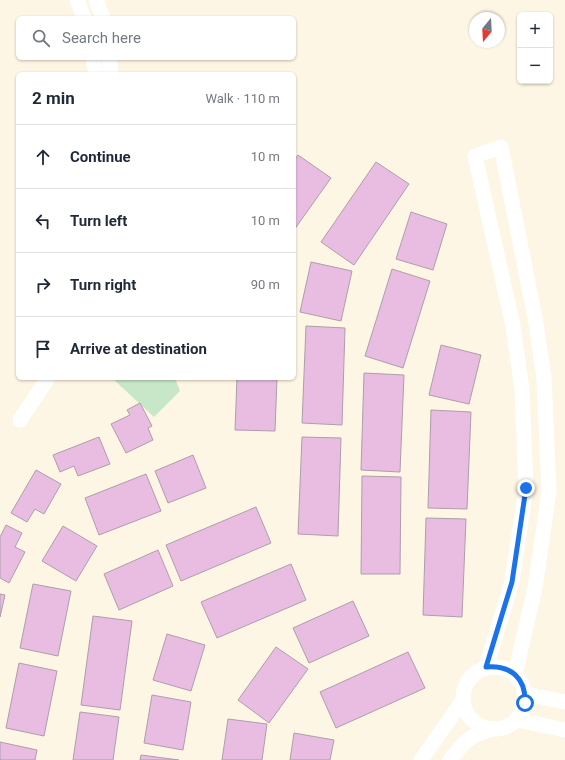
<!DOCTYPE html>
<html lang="en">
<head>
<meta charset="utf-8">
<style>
  :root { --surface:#fff; --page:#f6f6f7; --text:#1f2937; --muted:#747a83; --line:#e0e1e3 }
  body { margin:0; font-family:Roboto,sans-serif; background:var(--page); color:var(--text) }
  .controls { position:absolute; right:12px; top:12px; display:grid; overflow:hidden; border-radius:6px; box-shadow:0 1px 3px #0004 }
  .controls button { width:36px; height:36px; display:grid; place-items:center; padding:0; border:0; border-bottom:1px solid var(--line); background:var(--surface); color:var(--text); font:20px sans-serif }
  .compass { position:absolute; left:469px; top:12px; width:36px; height:36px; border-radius:50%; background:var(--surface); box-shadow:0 1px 3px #0004; rotate:198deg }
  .stop { position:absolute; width:12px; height:12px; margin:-9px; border:3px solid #1a73e8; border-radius:50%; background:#fff }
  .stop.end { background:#1a73e8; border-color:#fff; box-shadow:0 1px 4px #0008 }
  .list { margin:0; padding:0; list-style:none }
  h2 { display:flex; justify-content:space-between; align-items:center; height:52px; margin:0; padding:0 16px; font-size:17px }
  h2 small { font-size:13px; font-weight:400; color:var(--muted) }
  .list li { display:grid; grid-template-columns:26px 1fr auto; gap:12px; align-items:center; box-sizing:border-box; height:64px; padding:0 16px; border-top:1px solid var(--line) }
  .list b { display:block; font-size:15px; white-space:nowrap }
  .list em { font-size:13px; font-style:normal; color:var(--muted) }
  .icon { flex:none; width:22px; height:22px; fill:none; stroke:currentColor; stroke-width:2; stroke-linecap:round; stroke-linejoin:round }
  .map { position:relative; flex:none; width:565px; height:760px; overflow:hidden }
  .search { position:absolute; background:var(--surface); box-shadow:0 1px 3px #0004; left:16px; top:16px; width:280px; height:44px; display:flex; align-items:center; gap:10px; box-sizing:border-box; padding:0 14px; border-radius:6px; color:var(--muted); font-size:15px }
  .panel { position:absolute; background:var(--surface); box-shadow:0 1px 3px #0004; left:16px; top:72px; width:280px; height:308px; border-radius:6px }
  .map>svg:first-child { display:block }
  .green { fill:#c8e6c8 }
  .building { fill:#e9bce2; stroke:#ad9eab }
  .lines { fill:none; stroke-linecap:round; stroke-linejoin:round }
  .minor { stroke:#fff; stroke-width:15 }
  .route { stroke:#1a73e8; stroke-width:5 }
</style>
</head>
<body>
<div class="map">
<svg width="565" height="760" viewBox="0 0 565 760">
  <rect width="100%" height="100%" fill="#fef6e4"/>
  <path class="green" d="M 112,378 L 175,378 L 180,391 L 154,417 Z"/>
  <g class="building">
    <path d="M 298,155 L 331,178 L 294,230 L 294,161 Z"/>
    <path d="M 376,162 L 409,184 L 354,265 L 321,242 Z"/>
    <path d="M 411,212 L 447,224 L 433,270 L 396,259 Z"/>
    <path d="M 311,262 L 352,271 L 341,321 L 300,312 Z"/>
    <path d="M 392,269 L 430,281 L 403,368 L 365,356 Z"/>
    <path d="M 306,326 L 345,328 L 342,425 L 302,423 Z"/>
    <path d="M 441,345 L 481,355 L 469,404 L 429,395 Z"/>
    <path d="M 364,373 L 404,375 L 400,472 L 361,470 Z"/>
    <path d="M 237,378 L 277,378 L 275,431 L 235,430 Z"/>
    <path d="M 140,403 L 152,426 L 148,428 L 153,440 L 126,453 L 111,424 L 130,415 L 127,410 Z"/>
    <path d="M 431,410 L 471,412 L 467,509 L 428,508 Z"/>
    <path d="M 99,437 L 110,464 L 78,476 L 74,466 L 60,472 L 53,455 Z"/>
    <path d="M 302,437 L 341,438 L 338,536 L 298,534 Z"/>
    <path d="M 193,455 L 206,488 L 168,503 L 155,471 Z"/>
    <path d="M 36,470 L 61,484 L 44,514 L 35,509 L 27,522 L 11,513 Z"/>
    <path d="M 146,474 L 161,511 L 99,535 L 85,498 Z"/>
    <path d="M 362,476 L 401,477 L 400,574 L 361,574 Z"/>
    <path d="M 256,507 L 271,543 L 181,581 L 166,545 Z"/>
    <path d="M 426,518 L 466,519 L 462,617 L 423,615 Z"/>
    <path d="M 6,525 L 22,533 L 15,547 L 25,552 L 9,583 L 0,578 L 0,537 Z"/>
    <path d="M 63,526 L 97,546 L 76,581 L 42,561 Z"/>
    <path d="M 158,550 L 173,586 L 119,610 L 104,574 Z"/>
    <path d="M 291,564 L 306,600 L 217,638 L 201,602 Z"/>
    <path d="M 33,584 L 71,591 L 58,656 L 20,648 Z"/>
    <path d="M 0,594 L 5,595 L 0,617 Z"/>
    <path d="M 353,601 L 369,636 L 309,663 L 293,628 Z"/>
    <path d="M 93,616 L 132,621 L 120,710 L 81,705 Z"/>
    <path d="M 167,634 L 205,645 L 191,691 L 153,680 Z"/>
    <path d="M 276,647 L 308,669 L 269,723 L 238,700 Z"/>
    <path d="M 408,652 L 425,688 L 336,728 L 320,692 Z"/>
    <path d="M 19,663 L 57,671 L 44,736 L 6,728 Z"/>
    <path d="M 152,695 L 191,702 L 183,750 L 144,743 Z"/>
    <path d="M 80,712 L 119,717 L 113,760 L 73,760 Z"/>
    <path d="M 228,719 L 267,724 L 262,760 L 222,760 Z"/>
    <path d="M 294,733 L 334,740 L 330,760 L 290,760 Z"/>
    <path d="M 0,742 L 37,750 L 35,760 L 0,760 Z"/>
    <path d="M 141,755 L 179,760 L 140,760 Z"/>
  </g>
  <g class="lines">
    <g class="minor">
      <path d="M 77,0 L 84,18"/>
      <path d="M 96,0 L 103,18"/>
      <path d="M 93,58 L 96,74"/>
      <path d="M 109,58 L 111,74"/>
      <path d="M 20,420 L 48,378"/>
      <circle cx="494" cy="698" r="31"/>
      <path d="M 486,667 L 512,582 L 526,488 L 522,389 L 513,326 L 475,156 L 501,147 L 536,323 L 544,379 L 549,491 L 535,588 L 515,674"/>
      <path d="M 526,694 L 565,702"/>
      <path d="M 517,720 L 565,730"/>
      <path d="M 421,760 L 463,700"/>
      <path d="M 450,760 C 466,739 468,737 492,729"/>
    </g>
  </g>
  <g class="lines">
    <path class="route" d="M 525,703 C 526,678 511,665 486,667 L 512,582 L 526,488"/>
  </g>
</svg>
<div class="controls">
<button>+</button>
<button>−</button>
</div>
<svg class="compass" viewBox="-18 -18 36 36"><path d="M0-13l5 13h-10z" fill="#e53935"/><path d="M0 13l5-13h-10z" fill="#747a83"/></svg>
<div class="stop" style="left:525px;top:703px"></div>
<div class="stop end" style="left:526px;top:488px"></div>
<div class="search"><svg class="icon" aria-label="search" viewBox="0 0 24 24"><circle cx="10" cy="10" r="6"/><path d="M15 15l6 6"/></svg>Search here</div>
<section class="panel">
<h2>2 min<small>Walk · 110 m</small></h2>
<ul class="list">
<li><svg class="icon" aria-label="ahead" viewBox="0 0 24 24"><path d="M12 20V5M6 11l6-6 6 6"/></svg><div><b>Continue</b></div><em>10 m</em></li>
<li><svg class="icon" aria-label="left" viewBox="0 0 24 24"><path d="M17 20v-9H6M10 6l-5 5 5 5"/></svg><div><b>Turn left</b></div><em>10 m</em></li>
<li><svg class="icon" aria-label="right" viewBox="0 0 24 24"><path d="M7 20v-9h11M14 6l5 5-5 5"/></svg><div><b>Turn right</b></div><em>90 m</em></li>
<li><svg class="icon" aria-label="arrive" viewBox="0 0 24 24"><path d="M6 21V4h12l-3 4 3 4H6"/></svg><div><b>Arrive at destination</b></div></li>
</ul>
</section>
</div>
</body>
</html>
